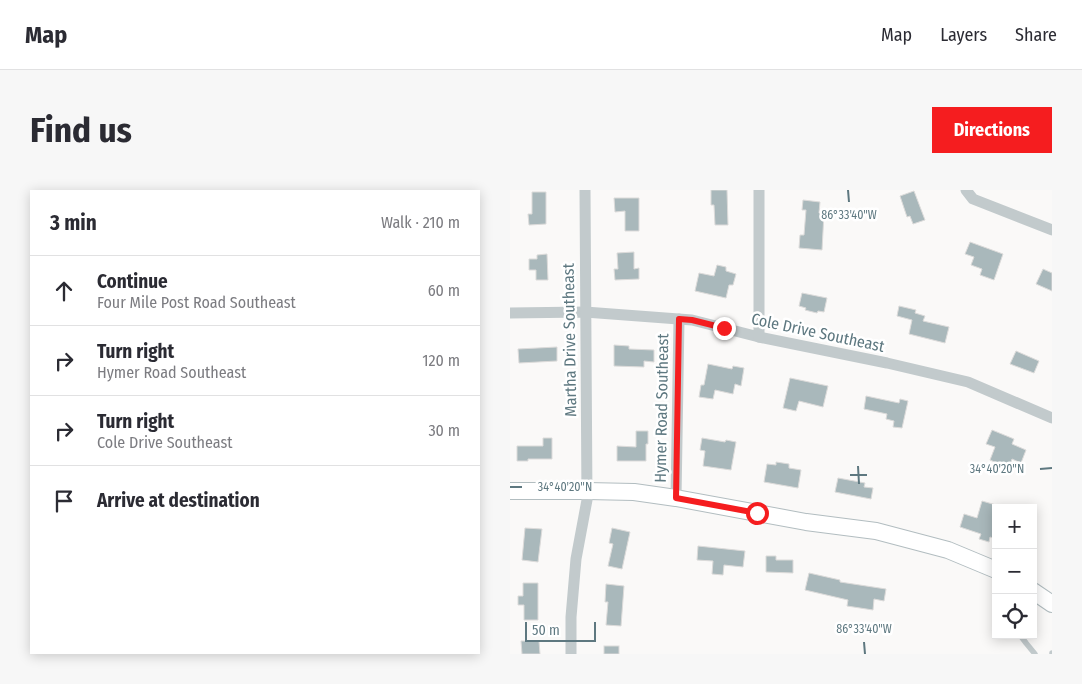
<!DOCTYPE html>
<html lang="en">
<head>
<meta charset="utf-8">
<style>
  :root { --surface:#fff; --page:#f7f7f7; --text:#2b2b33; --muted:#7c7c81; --line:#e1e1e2; --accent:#f51d1f }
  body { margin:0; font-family:"Fira Sans Condensed",sans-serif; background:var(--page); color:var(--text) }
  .controls { position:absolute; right:15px; bottom:15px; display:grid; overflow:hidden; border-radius:0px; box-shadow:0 2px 12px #0003 }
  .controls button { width:45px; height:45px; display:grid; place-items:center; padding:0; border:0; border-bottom:1px solid var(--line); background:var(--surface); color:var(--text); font:25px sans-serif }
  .scale { position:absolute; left:15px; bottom:12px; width:71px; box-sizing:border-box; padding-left:5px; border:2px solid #5e7880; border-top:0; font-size:14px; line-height:18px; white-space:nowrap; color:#5e7880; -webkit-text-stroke:4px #fff; paint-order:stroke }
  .stop { position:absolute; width:15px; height:15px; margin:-11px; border:4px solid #f51d1f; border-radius:50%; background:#fff }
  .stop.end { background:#f51d1f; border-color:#fff; box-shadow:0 1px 5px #0008 }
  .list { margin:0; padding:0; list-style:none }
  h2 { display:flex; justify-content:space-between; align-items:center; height:65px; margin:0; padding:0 20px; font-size:21px }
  h2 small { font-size:16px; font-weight:400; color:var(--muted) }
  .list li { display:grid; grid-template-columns:32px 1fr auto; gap:15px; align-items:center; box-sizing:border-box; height:70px; padding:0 20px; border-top:1px solid var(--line) }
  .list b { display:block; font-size:19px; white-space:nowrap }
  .list p { margin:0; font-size:16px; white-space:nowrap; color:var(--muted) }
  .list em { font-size:16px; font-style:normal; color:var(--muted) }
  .icon { flex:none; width:28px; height:28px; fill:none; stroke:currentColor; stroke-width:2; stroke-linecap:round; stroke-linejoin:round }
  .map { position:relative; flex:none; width:542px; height:464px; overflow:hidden; border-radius:0px }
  header { display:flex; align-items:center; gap:30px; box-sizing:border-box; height:70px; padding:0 25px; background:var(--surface); border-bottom:1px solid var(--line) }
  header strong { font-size:24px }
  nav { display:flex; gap:28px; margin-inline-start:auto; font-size:18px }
  .intro { display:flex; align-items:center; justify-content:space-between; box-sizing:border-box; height:120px; padding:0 30px }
  h1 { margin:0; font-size:35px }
  .button { padding:12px 22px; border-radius:0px; background:var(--accent); color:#fff; font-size:18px; font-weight:700 }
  main { display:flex; gap:30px; padding:0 30px }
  aside { flex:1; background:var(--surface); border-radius:0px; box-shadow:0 2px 12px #0003 }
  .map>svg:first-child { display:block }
  .building { fill:#a9b8bb; stroke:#dcdbda }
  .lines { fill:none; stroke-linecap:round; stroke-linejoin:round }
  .secondary-casing { stroke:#b2bdc0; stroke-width:18 }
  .service { stroke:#c2cacc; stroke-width:5.5 }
  .minor { stroke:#c2cacc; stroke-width:11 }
  .secondary { stroke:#fff; stroke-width:16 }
  .route { stroke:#f51d1f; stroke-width:6 }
  .ticks { fill:none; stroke:#5e7880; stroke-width:2 }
  .labels { text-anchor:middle; stroke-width:5; stroke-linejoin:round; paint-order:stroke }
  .street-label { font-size:16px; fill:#5e7880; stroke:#fff }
  .ticks-label { font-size:12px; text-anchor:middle; fill:#5e7880; stroke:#fff; stroke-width:5; stroke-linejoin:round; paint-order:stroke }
</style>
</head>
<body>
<header>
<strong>Map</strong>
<nav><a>Map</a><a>Layers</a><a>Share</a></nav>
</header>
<div class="intro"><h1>Find us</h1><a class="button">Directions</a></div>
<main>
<aside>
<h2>3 min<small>Walk · 210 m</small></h2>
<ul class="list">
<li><svg class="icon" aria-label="ahead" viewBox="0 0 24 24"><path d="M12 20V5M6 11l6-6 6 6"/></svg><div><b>Continue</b><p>Four Mile Post Road Southeast</p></div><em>60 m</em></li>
<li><svg class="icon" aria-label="right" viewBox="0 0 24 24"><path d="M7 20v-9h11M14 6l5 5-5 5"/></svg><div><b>Turn right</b><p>Hymer Road Southeast</p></div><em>120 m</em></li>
<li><svg class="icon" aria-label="right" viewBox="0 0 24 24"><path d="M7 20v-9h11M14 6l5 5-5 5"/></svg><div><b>Turn right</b><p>Cole Drive Southeast</p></div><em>30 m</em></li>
<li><svg class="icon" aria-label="arrive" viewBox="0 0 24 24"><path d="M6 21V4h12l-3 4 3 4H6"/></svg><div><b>Arrive at destination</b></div></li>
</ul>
</aside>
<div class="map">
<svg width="542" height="464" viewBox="0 0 542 464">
  <rect width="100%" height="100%" fill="#faf9f8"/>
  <g class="building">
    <path d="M 201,0 L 217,0 L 218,35 L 205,35 L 204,15 L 201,15 Z"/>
    <path d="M 404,1 L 415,30 L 403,34 L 400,26 L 397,27 L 390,6 Z"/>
    <path d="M 22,2 L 36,2 L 36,34 L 19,35 L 18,24 L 22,24 Z"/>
    <path d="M 104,8 L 129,8 L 129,41 L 115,41 L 115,21 L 105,22 Z"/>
    <path d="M 293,10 L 310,12 L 309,23 L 314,23 L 312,60 L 289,58 L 290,45 L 294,45 L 296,20 L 292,20 Z"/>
    <path d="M 460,52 L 493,64 L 484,90 L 470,85 L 472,79 L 461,75 L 464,67 L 455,64 Z"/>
    <path d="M 124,62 L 124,79 L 129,78 L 129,89 L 105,90 L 104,79 L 108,79 L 107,63 Z"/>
    <path d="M 37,64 L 38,90 L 26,90 L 26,80 L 19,80 L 19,69 L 27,69 L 27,65 Z"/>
    <path d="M 207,75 L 216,77 L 216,81 L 226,84 L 223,95 L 219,95 L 216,108 L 185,101 L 189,83 L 204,86 Z"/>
    <path d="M 533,79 L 542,83 L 542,101 L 526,94 Z"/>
    <path d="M 292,103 L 317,108 L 314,122 L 308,121 L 307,123 L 295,120 L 296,118 L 289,116 Z"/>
    <path d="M 389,116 L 406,120 L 405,123 L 415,126 L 413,131 L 439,137 L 435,153 L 399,144 L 402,130 L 387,126 Z"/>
    <path d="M 104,155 L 119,156 L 119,159 L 144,160 L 144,172 L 134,171 L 134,177 L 104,176 Z"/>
    <path d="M 47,157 L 47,171 L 9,173 L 8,159 Z"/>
    <path d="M 506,161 L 529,171 L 524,183 L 500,174 Z"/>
    <path d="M 198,174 L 222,179 L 223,176 L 234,178 L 231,196 L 225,194 L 223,204 L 205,200 L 203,209 L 189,207 L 191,195 L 194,195 Z"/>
    <path d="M 280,188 L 318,196 L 313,217 L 289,211 L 286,221 L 273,218 Z"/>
    <path d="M 356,206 L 389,213 L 390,209 L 398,211 L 392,238 L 383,237 L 384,231 L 376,229 L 377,224 L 354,219 Z"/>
    <path d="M 482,240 L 504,249 L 502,254 L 516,260 L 511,273 L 502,269 L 499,278 L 480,270 L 485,257 L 476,254 Z"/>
    <path d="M 126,241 L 138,241 L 138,254 L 136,254 L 136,271 L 107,271 L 107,256 L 126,257 Z"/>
    <path d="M 33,248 L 42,248 L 42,269 L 18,269 L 18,271 L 7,271 L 7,256 L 33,256 Z"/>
    <path d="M 192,248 L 215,252 L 216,250 L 226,252 L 221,280 L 193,276 L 195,261 L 190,260 Z"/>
    <path d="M 266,272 L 279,274 L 279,278 L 291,280 L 288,298 L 254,292 L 257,274 L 266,275 Z"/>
    <path d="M 328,288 L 355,293 L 354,297 L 363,298 L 361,309 L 325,302 Z"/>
    <path d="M 472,311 L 486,315 L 486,349 L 480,347 L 479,352 L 469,349 L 471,344 L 450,337 L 454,324 L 467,328 Z"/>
    <path d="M 15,338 L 32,339 L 28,372 L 12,370 Z"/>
    <path d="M 102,338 L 120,342 L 112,379 L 98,376 L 103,354 L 99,353 Z"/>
    <path d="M 188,356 L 235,361 L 233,377 L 214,375 L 213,385 L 202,384 L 203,371 L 187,370 Z"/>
    <path d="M 256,366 L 266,366 L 266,370 L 283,370 L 283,383 L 256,382 Z"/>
    <path d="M 299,383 L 330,390 L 330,392 L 376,399 L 374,411 L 364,409 L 363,420 L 337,416 L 338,410 L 295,400 Z"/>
    <path d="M 13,393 L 28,393 L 28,430 L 14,430 L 14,415 L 8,415 L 8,406 L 13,406 Z"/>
    <path d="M 96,394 L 114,396 L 111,436 L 96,435 L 98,412 L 95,412 Z"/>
    <path d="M 11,451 L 29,451 L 30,464 L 12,464 Z"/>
    <rect x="94" y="456" width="15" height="8"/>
  </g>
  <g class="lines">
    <defs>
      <g id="secondary">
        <path d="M 0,301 L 77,301 L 124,302 L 166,308 L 296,332 L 366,341 L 438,360 L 486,380"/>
        <path d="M 523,401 L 542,414"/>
      </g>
    </defs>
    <use href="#secondary" class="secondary-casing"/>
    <g class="service">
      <path d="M 510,445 L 516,453 L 525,464"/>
      <path d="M 542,464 L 542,463"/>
    </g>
    <g class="minor">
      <path d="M 456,0 L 463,9 L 542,40"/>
      <path d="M 0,123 L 75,122 L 182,130 L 249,147 L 377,173 L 458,192 L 542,228"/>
      <path d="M 249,147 L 249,0"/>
      <path d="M 166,308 L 169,129"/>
      <path d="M 61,464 L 61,427 L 66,369 L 77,310 L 75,0"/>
    </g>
    <use href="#secondary" class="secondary"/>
  </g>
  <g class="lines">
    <path class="route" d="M 214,138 L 182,130 L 169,129 L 166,308 L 247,323"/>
  </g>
  <path class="ticks" d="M 338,0 L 339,12M 348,276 L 349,294M 530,279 L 542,278M 340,285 L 357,285M 0,297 L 12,297M 354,452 L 355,464"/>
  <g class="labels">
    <g class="street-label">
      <text transform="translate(308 142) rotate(12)" y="6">Cole Drive Southeast</text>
      <text transform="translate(59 150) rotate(-91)" y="6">Martha Drive Southeast</text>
      <text transform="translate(151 218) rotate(-89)" y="6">Hymer Road Southeast</text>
    </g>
  </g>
  <g class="ticks-label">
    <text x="339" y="29">86°33'40"W</text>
    <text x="487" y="283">34°40'20"N</text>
    <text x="55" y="301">34°40'20"N</text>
    <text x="354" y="443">86°33'40"W</text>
  </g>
</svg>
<div class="controls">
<button>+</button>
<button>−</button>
<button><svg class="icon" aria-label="locate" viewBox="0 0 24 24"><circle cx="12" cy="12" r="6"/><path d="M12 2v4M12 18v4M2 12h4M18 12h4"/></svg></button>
</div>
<div class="scale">50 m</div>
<div class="stop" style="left:247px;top:323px"></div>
<div class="stop end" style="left:214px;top:138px"></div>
</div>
</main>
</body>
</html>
